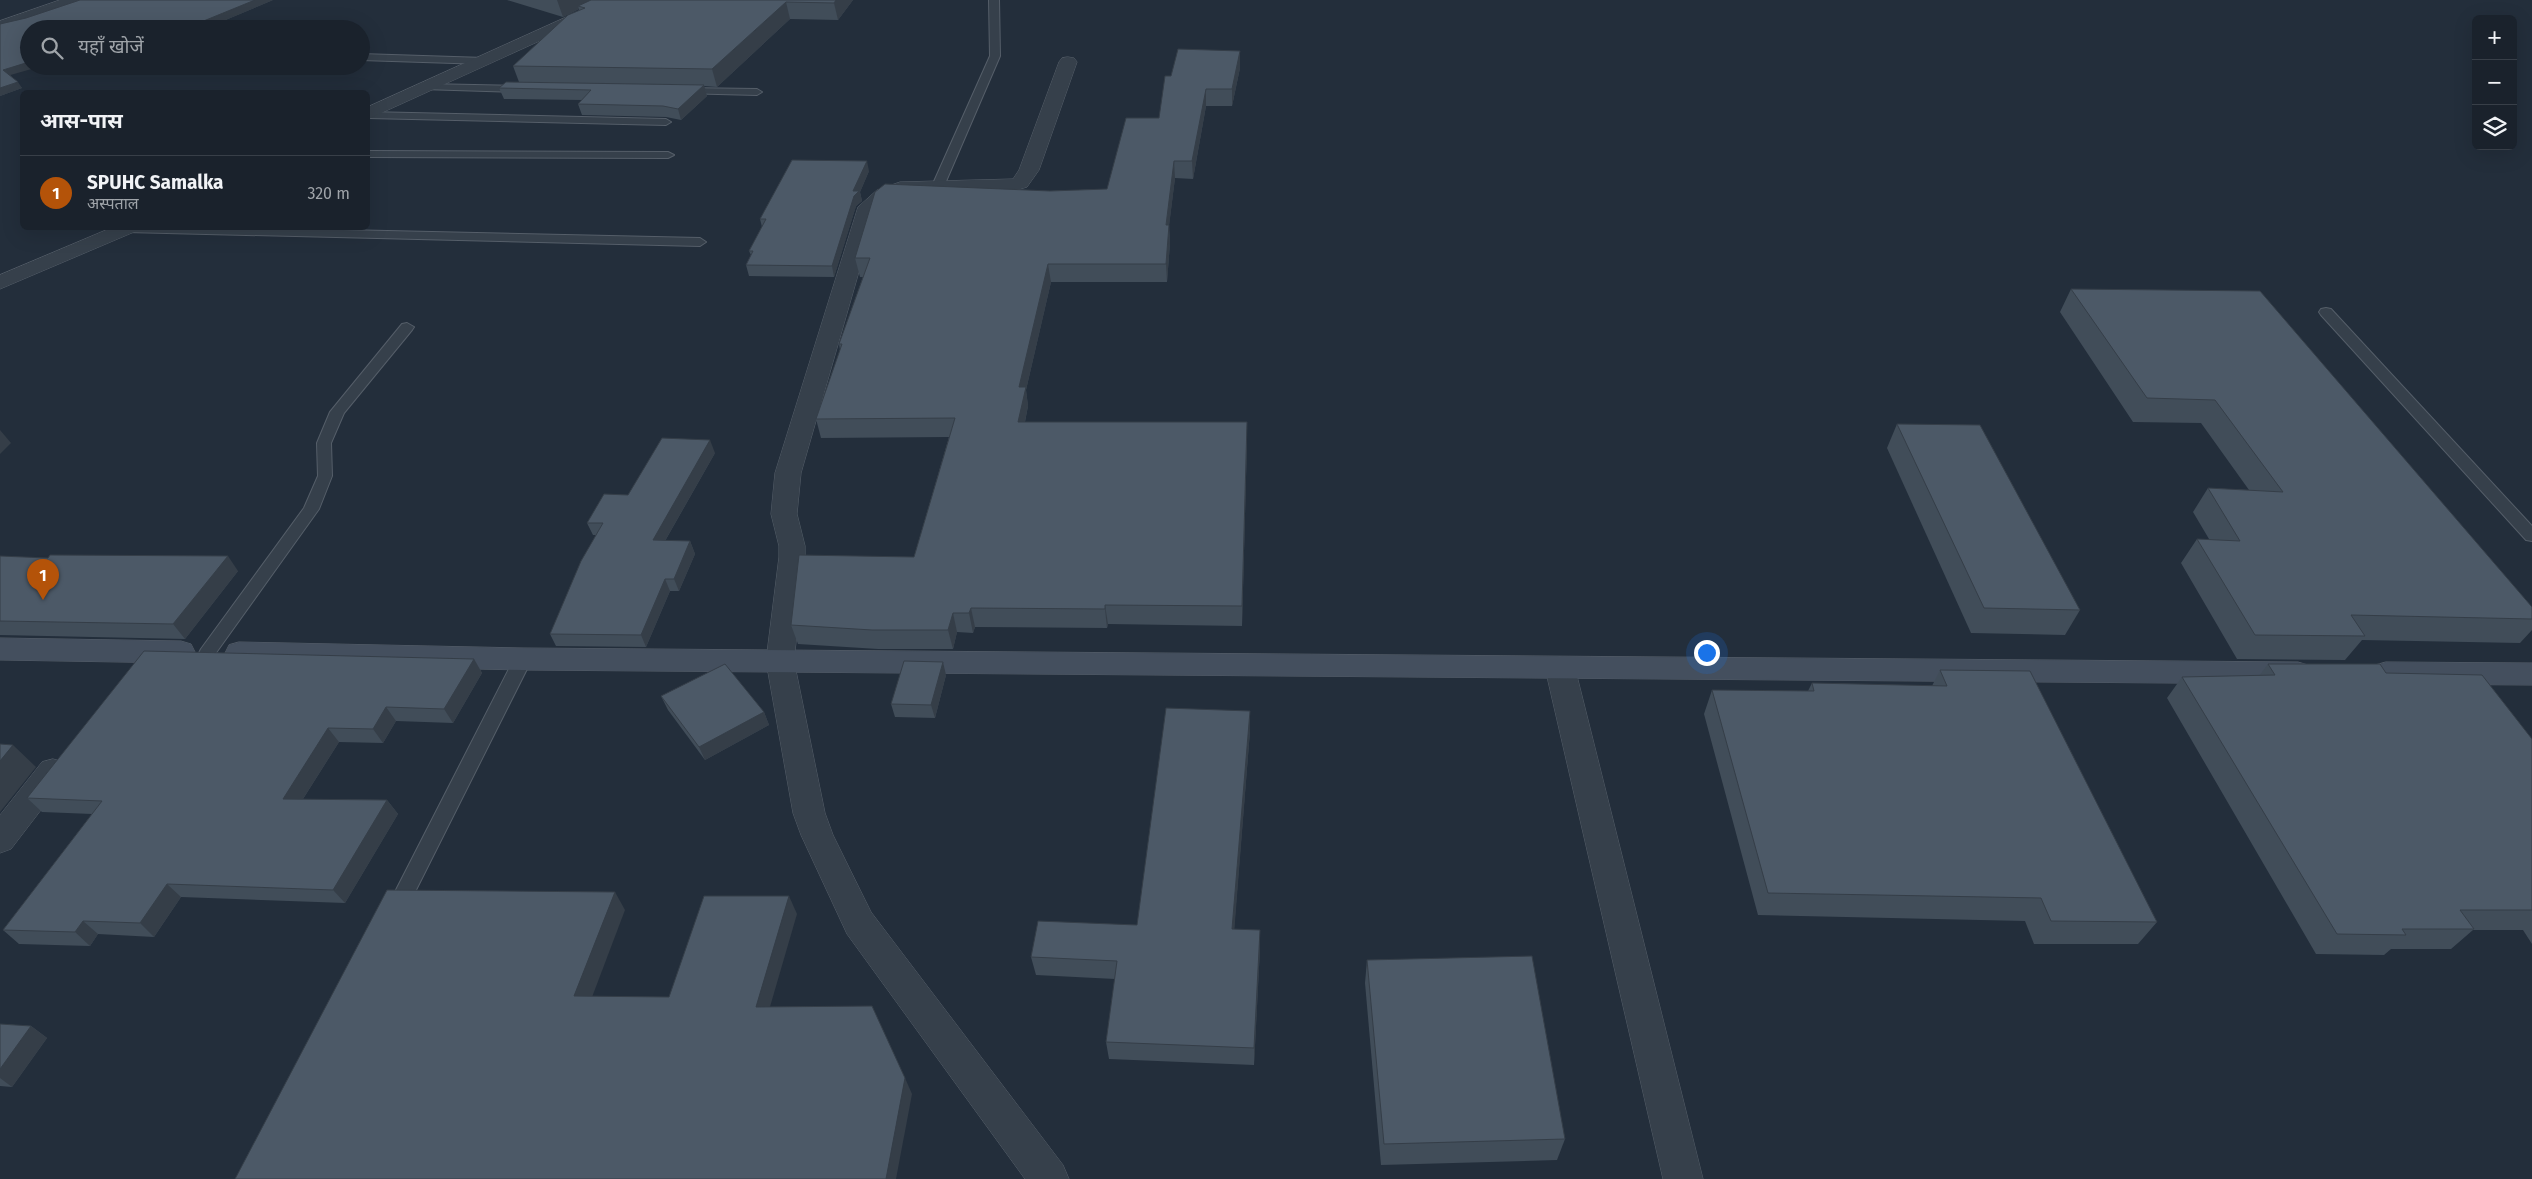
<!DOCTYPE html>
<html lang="hi">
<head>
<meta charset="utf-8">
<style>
  :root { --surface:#1a222c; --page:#272f38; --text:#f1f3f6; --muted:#9fa4a9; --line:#383f48; --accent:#b45309 }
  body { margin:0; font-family:"Fira Sans","Noto Sans Devanagari",sans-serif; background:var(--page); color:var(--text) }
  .controls { position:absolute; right:15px; top:15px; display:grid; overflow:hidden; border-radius:8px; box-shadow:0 5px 20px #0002 }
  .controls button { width:45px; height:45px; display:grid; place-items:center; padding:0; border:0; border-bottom:1px solid var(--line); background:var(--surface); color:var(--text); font:25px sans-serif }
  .you { position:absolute; left:1706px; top:652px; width:18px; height:18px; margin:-12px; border:4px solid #fff; border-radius:50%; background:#1a73e8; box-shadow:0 0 0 8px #1a73e833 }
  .badge { display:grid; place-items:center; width:32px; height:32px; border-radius:50%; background:var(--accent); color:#fff; font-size:16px; font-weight:700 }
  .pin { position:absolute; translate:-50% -41px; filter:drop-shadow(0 1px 2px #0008) }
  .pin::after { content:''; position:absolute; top:26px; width:18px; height:15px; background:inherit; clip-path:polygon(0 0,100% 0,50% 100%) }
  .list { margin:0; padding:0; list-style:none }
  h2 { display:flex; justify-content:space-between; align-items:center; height:65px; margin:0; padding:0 20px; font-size:21px }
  h2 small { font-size:16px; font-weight:400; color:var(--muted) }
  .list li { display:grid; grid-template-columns:32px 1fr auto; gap:15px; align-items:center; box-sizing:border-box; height:75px; padding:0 20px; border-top:1px solid var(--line) }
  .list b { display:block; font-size:19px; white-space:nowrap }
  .list p { margin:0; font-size:16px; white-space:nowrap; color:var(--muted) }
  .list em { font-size:16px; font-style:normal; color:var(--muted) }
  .icon { flex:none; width:28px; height:28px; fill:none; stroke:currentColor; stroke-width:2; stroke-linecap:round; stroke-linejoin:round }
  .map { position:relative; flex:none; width:2532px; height:1179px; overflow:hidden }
  .search { position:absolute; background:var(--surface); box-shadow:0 5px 20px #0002; left:20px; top:20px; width:350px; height:55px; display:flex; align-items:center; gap:12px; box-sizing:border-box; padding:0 18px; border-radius:28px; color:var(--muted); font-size:19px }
  .panel { position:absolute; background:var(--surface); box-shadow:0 5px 20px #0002; left:20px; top:90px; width:350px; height:140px; border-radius:8px }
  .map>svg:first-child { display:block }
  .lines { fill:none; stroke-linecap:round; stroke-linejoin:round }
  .lane-casing { stroke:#555e69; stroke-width:2 }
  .street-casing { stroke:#555e69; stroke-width:1 }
  .secondary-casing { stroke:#555e69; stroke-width:1 }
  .lane { fill:#36404b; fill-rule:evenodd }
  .street { fill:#36404b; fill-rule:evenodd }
  .secondary { fill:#444f5e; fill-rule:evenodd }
  .wall { fill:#414d59 }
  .shaded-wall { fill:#353e48 }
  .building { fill:#4c5967; stroke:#353e48 }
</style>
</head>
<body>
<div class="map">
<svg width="2532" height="1179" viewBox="0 0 2532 1179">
  <rect width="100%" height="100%" fill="#232e3b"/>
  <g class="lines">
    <defs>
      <g id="lane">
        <path d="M 989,0 L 999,0 L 1000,56 L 944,186 L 942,188 L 934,188 L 932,186 L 990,56 Z"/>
        <path d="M 361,54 L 485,58 L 490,61 L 485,64 L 361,60 Z"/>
        <path d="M 426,84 L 521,86 L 526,89 L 521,92 L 422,89 L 421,87 Z"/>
        <path d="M 683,88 L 757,89 L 762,92 L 757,95 L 679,93 L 678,91 Z"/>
        <path d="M 368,112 L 666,119 L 671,122 L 666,125 L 368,118 Z"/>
        <path d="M 368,151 L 668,152 L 674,155 L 668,158 L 368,157 Z"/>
        <path d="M 120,228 L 254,228 L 700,238 L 706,242 L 700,246 L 126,232 Z"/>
        <path d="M 2326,308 L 2331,309 L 2532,526 L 2532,541 L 2526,540 L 2321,315 L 2319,312 L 2321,309 Z"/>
        <path d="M 407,323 L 414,327 L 412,330 L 344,413 L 331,443 L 332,476 L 319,509 L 213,657 L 207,659 L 201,657 L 199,653 L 201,649 L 304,508 L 318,476 L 317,443 L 330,412 L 402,324 Z"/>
        <path d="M 523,653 L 529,655 L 532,659 L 411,900 L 404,903 L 397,900 L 394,894 L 397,888 L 514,659 L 517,655 Z"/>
      </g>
      <g id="street">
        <path d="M 60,0 L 83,0 L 81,3 L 0,31 L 0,21 Z"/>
        <path d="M 604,0 L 625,0 L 623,3 L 368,119 L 368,107 Z"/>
        <path d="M 1068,57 L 1074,58 L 1077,62 L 1039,170 L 1027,187 L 1010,192 L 902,194 L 891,198 L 877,209 L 801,473 L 797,514 L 805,546 L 805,557 L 794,661 L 825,813 L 833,835 L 871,912 L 1063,1165 L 1069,1179 L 1025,1179 L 847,934 L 801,835 L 793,813 L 766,661 L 779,557 L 779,546 L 771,514 L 775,473 L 858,207 L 877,190 L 900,182 L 1013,179 L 1019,170 L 1059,62 L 1062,58 Z"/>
        <path d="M 111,228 L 137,228 L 134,232 L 0,289 L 0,275 Z"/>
        <path d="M 1560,657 L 1570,660 L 1575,668 L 1703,1179 L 1663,1179 L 1545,668 L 1550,660 Z"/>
        <path d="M 53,759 L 64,762 L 69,771 L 64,780 L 11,849 L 0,853 L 0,815 L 42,762 Z"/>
      </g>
      <g id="secondary">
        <path d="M 0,638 L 181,641 L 191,644 L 195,652 L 191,660 L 181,663 L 0,660 Z"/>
        <path d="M 239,642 L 523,648 L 2298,662 L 2308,665 L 2313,673 L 2308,681 L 2298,684 L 523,670 L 239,664 L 229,661 L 225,653 L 229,645 Z"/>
        <path d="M 2386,662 L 2532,663 L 2532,685 L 2386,684 L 2376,681 L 2371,673 L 2376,665 Z"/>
      </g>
    </defs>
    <use href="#lane" class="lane-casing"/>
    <use href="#street" class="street-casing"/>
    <use href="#secondary" class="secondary-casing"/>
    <use href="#lane" class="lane"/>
    <use href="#street" class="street"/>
    <use href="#secondary" class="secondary"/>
  </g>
  <g class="wall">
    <path d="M 273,0 L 204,29 L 29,29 L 10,75 L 22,88 L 0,96 L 0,24 Z"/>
    <path d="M 507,0 L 853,0 L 838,20 L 790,19 L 717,87 L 704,86 L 707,96 L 681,120 L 666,117 L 582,115 L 578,104 L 582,100 L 504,99 L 499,88 L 519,82 L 513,66 L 579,10 L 579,9 L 563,17 Z"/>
    <path d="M 1240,51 L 1240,68 L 1232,106 L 1206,106 L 1193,179 L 1175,178 L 1169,225 L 1170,243 L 1167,282 L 1051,282 L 1026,390 L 1028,406 L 1025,422 L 1247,441 L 1242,626 L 1108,624 L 1107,628 L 975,627 L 973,633 L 957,632 L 953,649 L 878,649 L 798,644 L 791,625 L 914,557 L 949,437 L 821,438 L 816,419 L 840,350 L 839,344 L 863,277 L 860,277 L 855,258 L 1050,191 L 1107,189 L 1159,118 L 1171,76 Z"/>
    <path d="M 869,171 L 860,192 L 862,201 L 856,206 L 834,277 L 749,276 L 746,265 L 751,255 L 749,251 L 762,227 L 760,219 Z"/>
    <path d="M 2071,289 L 2532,619 L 2532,630 L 2520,643 L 2362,640 L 2345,660 L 2237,659 L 2181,563 L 2197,539 L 2209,539 L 2193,512 L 2208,488 L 2249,490 L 2201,423 L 2133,422 L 2060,312 Z"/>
    <path d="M 1897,424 L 2080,610 L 2065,635 L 1971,633 L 1887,448 Z"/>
    <path d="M 715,453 L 665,541 L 690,541 L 695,554 L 679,591 L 670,591 L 646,647 L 556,646 L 550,634 L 596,535 L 593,535 L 587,523 L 628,495 Z"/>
    <path d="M 0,556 L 238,571 L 185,639 L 0,635 Z"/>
    <path d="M 474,659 L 482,673 L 453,723 L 396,721 L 383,743 L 339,742 L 303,799 L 387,800 L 398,814 L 345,903 L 181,897 L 154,937 L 98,934 L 90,946 L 19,944 L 3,930 L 92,814 L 42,812 L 27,798 Z"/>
    <path d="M 2268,664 L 2386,673 L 2532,739 L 2532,944 L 2523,930 L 2473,930 L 2451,949 L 2391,949 L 2384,955 L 2316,954 L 2167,698 L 2182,677 L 2259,676 Z"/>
    <path d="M 1940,670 L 2157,922 L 2138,944 L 2034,944 L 2025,921 L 1758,915 L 1704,714 L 1712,690 L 1808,691 L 1812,683 L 1932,686 Z"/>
    <path d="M 946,675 L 935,718 L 895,717 L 891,704 Z"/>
    <path d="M 661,696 L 764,712 L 769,725 L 705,760 L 668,710 Z"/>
    <path d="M 1250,711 L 1250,731 L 1234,929 L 1260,948 L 1254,1065 L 1109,1059 L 1106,1042 L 1115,979 L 1036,975 L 1031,957 L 1137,925 Z"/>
    <path d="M 1367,960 L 1565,1139 L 1557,1160 L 1381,1165 L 1365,983 Z"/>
    <path d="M 0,1024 L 31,1026 L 47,1038 L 12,1087 L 0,1086 Z"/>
  </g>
  <g class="shaded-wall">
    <path d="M 255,0 L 273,0 L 204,29 L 184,29 Z"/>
    <path d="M 557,0 L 599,0 L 578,6 L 579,9 L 563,17 Z"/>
    <path d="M 836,0 L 853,0 L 838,20 L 834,3 Z"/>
    <path d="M 786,2 L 790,19 L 717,87 L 712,69 Z"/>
    <path d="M 149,23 L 153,29 L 131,29 Z"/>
    <path d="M 1240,51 L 1240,68 L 1232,106 L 1232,89 Z"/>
    <path d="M 29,62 L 29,66 L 42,66 L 7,76 L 3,70 Z"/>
    <path d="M 18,82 L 22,88 L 0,96 L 0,88 Z"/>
    <path d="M 704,85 L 707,96 L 681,120 L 678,109 Z"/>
    <path d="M 1206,89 L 1206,106 L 1193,179 L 1192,161 Z"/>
    <path d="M 867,161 L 869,171 L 860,192 L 862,201 L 856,206 L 834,277 L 832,266 L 853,191 Z"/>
    <path d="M 1174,161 L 1175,178 L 1167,243 L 1166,225 Z"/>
    <path d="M 1169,225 L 1170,243 L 1167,282 L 1166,264 Z"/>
    <path d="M 1048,264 L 1051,282 L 1026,390 L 1028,406 L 1021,441 L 1018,422 L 1019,387 Z"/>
    <path d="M 1247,422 L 1247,441 L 1242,626 L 1242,606 Z"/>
    <path d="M 0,430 L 11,443 L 0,454 Z"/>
    <path d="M 710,440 L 715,453 L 658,553 L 653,540 Z"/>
    <path d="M 690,541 L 695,554 L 679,591 L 674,579 Z"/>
    <path d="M 228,556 L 238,571 L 185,639 L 173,624 Z"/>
    <path d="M 665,579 L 670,591 L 646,647 L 641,635 Z"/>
    <path d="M 1105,605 L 1108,624 L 1107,628 L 1105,609 Z"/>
    <path d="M 971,608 L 975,627 L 973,633 L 969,613 Z"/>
    <path d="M 953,613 L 957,632 L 953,649 L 948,630 Z"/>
    <path d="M 474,659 L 482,673 L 453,723 L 444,709 Z"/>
    <path d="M 943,662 L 946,675 L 935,718 L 931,705 Z"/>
    <path d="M 386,707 L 396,721 L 383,743 L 373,729 Z"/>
    <path d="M 1250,711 L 1250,731 L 1233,947 L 1232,929 Z"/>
    <path d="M 764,712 L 769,725 L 705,760 L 699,747 Z"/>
    <path d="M 328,728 L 339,742 L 294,813 L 283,799 Z"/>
    <path d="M 13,745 L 36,767 L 0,812 L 0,761 Z"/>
    <path d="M 387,800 L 398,814 L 345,903 L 333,890 Z"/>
    <path d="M 167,884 L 181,897 L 154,937 L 140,923 Z"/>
    <path d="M 615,892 L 625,910 L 586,1013 L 574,996 Z"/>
    <path d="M 789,896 L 797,914 L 765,1024 L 756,1007 Z"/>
    <path d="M 83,921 L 98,934 L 90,946 L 75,932 Z"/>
    <path d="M 1260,930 L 1260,948 L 1254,1065 L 1254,1048 Z"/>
    <path d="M 31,1026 L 47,1038 L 12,1087 L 0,1078 L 0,1069 Z"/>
    <path d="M 905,1078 L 912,1094 L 896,1179 L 886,1179 Z"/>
  </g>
  <g class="building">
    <path d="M 80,0 L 255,0 L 184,29 L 176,29 L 149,23 L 131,29 L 29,29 L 29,62 L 3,70 L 18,82 L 0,88 L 0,24 L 26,18 Z"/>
    <path d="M 591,0 L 836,0 L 834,3 L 786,2 L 712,69 L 513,66 L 568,15 L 585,8 L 578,6 Z"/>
    <path d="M 1178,49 L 1240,51 L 1232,89 L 1206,89 L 1192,161 L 1174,161 L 1166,225 L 1169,225 L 1166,264 L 1048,264 L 1019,387 L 1026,387 L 1018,422 L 1247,422 L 1242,606 L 1105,605 L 1105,609 L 971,608 L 969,613 L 953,613 L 948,630 L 872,630 L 791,625 L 799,555 L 914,557 L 955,418 L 816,419 L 842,344 L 839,344 L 870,258 L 855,258 L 875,192 L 885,184 L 1050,191 L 1107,189 L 1126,118 L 1159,118 L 1165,76 L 1171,76 Z"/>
    <path d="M 506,82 L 704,85 L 678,109 L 663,106 L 578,104 L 591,90 L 499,88 Z"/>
    <path d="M 792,160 L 867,161 L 853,191 L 859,191 L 854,196 L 832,266 L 746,265 L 753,251 L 749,251 L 766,219 L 760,219 Z"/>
    <path d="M 2071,289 L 2260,291 L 2532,607 L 2532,619 L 2351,615 L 2365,636 L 2255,635 L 2197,539 L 2240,541 L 2208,488 L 2283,492 L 2215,400 L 2147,398 Z"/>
    <path d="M 1897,424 L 1980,425 L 2080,610 L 1984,608 Z"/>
    <path d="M 662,438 L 710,440 L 653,540 L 690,541 L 674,579 L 665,579 L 641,635 L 550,634 L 581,561 L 603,523 L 587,523 L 604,494 L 628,495 Z"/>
    <path d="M 50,555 L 228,556 L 173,624 L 0,621 L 0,556 L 48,558 Z"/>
    <path d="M 144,651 L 474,659 L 444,709 L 386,707 L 373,729 L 328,728 L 283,799 L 387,800 L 333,890 L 167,884 L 140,923 L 83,921 L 75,932 L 3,930 L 102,801 L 27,798 Z"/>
    <path d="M 904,661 L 943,662 L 931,705 L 891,704 Z"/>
    <path d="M 725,664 L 764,712 L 699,747 L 661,696 Z"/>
    <path d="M 2268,664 L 2380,664 L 2386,673 L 2482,675 L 2532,739 L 2532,910 L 2460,910 L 2474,929 L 2402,929 L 2406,935 L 2337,934 L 2182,677 L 2275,675 Z"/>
    <path d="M 1940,670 L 2030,671 L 2157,922 L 2051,921 L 2041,898 L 1768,893 L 1712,690 L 1814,691 L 1812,683 L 1947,686 Z"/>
    <path d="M 1166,708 L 1250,711 L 1232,929 L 1260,930 L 1254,1048 L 1106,1042 L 1117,961 L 1031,957 L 1038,921 L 1137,925 Z"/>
    <path d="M 0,744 L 13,745 L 0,761 Z"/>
    <path d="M 387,890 L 615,892 L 574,996 L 669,997 L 704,896 L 789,896 L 756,1007 L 872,1006 L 905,1078 L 886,1179 L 235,1179 Z"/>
    <path d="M 1532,956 L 1565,1139 L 1384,1144 L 1367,960 Z"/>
    <path d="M 0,1024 L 31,1026 L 0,1069 Z"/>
  </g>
</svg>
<div class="controls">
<button>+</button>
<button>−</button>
<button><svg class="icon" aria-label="layers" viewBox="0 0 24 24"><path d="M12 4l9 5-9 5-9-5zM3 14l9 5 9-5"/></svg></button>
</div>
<div class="you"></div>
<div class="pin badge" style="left:43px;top:600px">1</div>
<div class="search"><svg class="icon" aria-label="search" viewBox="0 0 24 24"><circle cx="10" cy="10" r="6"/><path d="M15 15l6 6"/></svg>यहाँ खोजें</div>
<section class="panel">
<h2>आस-पास<small></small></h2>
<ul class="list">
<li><span class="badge">1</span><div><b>SPUHC Samalka</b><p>अस्पताल</p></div><em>320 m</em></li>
</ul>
</section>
</div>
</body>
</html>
